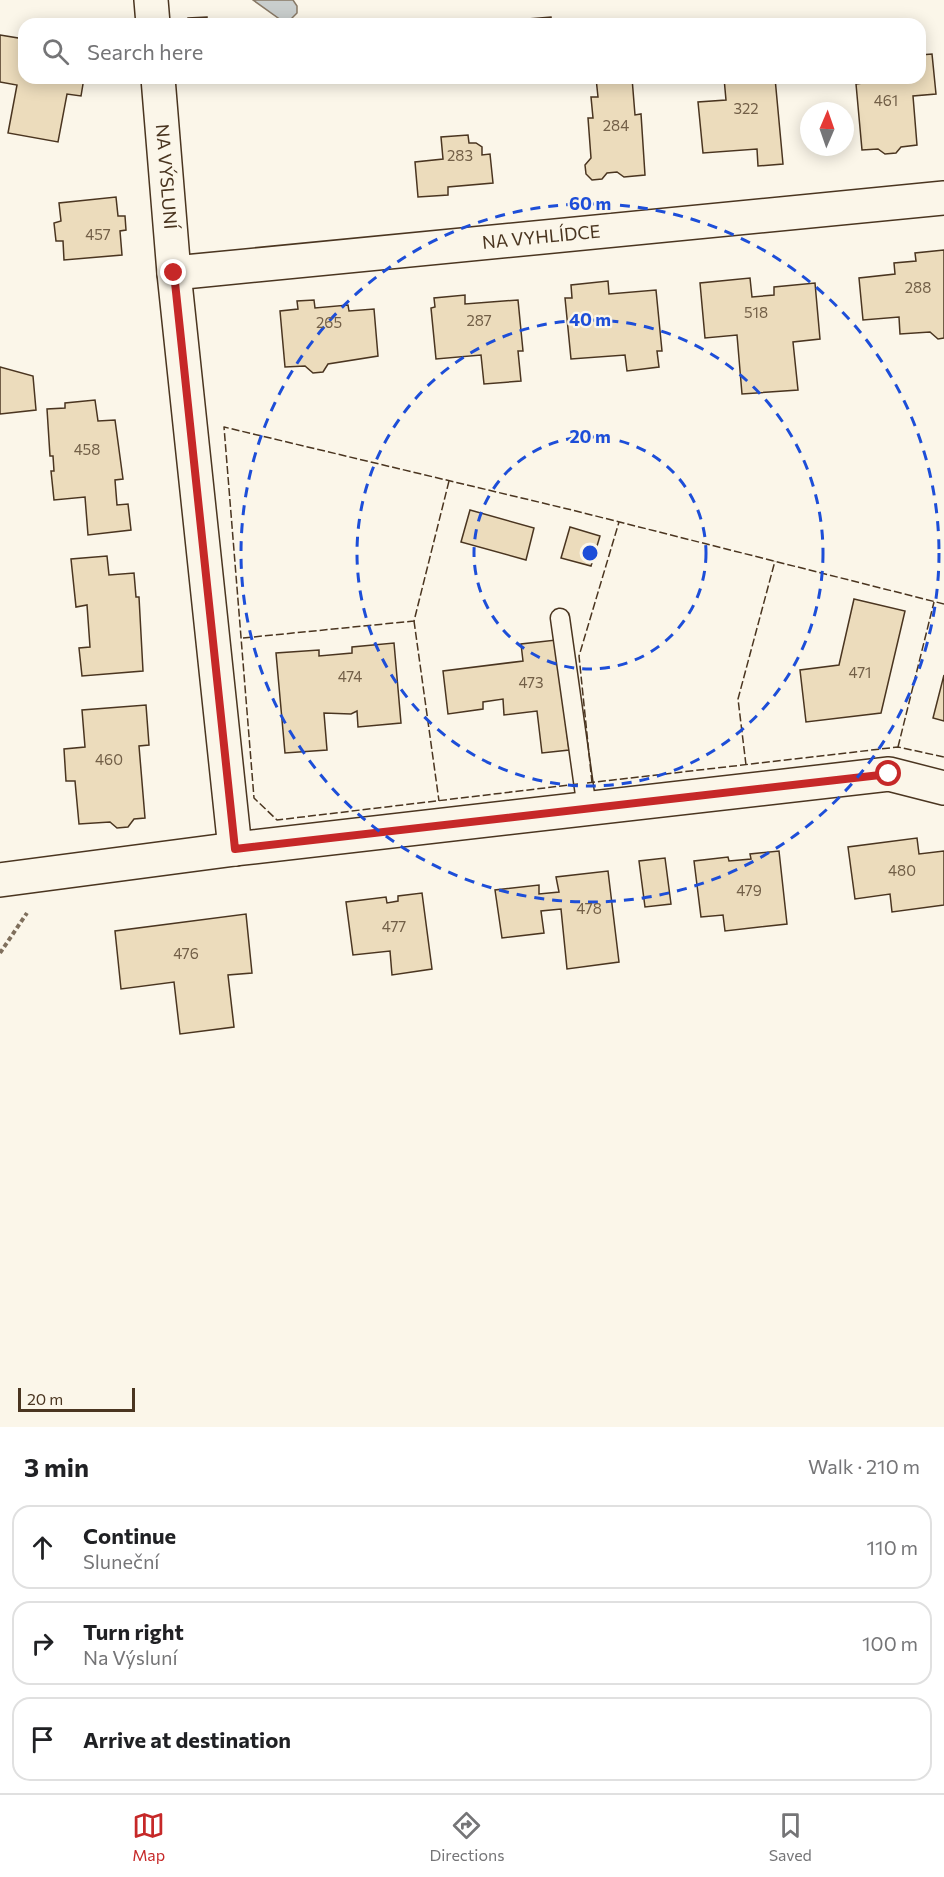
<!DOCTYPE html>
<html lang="en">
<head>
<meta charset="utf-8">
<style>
  :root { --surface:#fff; --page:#f6f6f6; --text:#202124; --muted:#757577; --line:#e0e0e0; --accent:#c62828 }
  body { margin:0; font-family:Commissioner,sans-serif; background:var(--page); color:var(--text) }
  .compass { position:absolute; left:800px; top:102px; width:54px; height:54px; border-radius:50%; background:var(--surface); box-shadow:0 3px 15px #0003; rotate:2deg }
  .scale { position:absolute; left:18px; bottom:15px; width:117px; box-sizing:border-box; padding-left:6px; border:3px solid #4a3520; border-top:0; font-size:16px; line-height:21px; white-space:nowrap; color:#4a3520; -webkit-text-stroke:4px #fbf6e9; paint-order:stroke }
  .stop { position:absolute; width:18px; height:18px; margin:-14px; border:4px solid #c62828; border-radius:50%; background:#fff }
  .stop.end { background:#c62828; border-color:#fff; box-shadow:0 2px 6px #0008 }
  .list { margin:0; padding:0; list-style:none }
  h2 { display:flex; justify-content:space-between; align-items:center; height:78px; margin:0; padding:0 24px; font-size:26px }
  h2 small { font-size:20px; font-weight:400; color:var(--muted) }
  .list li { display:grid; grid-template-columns:39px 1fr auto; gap:18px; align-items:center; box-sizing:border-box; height:84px; margin:0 12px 12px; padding:0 12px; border:2px solid var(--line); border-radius:18px }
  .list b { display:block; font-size:22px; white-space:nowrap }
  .list p { margin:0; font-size:20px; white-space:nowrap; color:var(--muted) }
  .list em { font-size:20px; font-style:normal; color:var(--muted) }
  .icon { flex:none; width:33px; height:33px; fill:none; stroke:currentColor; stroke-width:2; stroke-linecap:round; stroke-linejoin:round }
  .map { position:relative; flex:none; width:944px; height:1427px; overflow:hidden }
  .search { position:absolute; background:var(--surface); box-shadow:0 3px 15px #0003; left:18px; right:18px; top:18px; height:66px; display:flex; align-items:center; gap:15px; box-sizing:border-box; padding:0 21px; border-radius:18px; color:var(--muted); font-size:22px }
  .sheet { height:366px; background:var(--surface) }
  nav { display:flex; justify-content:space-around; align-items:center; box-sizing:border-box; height:84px; border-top:2px solid var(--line); background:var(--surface); font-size:16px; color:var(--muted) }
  nav a { display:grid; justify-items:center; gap:3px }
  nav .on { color:var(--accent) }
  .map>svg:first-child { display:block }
  .water { fill:#c9cecd; stroke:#887966; stroke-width:1.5 }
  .building { fill:#ecdcbc; stroke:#4a3520; stroke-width:1.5 }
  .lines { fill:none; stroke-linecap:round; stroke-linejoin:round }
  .service-casing { stroke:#4a3520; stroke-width:21 }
  .minor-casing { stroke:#4a3520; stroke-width:36 }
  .path { stroke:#7f6f5c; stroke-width:4; stroke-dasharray:4.5 3; stroke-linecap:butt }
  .service { stroke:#fbf6e9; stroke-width:18 }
  .minor { stroke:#fbf6e9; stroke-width:33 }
  .fence { stroke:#4a3520; stroke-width:1.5; stroke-dasharray:8 3; stroke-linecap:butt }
  .route { stroke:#c62828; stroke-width:8 }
  .ring { fill:none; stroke:#1d4ed8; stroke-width:3; stroke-dasharray:10 8 }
  .labels { text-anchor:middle; stroke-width:4.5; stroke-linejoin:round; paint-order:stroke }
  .number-label { font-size:15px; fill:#725f47 }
  .street-label { font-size:18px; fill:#4a3520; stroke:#fbf6e9 }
  .centre { fill:#1d4ed8; stroke:#fbf6e9; stroke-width:3 }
  .ring-label { font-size:18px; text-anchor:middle; font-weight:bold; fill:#1d4ed8; stroke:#fbf6e9; stroke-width:4.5; stroke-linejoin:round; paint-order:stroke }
</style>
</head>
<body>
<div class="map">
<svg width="944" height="1427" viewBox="0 0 944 1427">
  <rect width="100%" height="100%" fill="#fbf6e9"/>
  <path class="water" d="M 253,0 L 293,0 L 297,6 L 297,13 L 289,21 L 281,20 Z"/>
  <g class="building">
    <path d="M 207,17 L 207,24 L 188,24 L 188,18 Z"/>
    <path d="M 551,17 L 552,24 L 528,24 L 528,19 Z"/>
    <path d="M 0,35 L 24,39 L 24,78 L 84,78 L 81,96 L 67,94 L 58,142 L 8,133 L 17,85 L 0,82 Z"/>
    <path d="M 932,54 L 936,94 L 913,96 L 917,145 L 901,147 L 896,153 L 885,154 L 878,149 L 862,150 L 856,84 L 896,78 L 920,78 L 920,55 Z"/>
    <path d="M 596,78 L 632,78 L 635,115 L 641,114 L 645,175 L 624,177 L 617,172 L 607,173 L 602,179 L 592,180 L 586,174 L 585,165 L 591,158 L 588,118 L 593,118 L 591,97 L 598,97 Z"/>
    <path d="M 724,78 L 775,78 L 783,164 L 758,166 L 757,149 L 703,153 L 698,102 L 726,100 Z"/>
    <path d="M 468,135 L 469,143 L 476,143 L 482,147 L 482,155 L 490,154 L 493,183 L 448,187 L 448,195 L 418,197 L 415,162 L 443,159 L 441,137 Z"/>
    <path d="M 116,197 L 118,216 L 125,216 L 126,230 L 120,231 L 122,255 L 64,260 L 63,241 L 56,241 L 54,223 L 61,221 L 59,203 Z"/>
    <path d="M 944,250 L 944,338 L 938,339 L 930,332 L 900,334 L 899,317 L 863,320 L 859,278 L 895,274 L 894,263 L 916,261 L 915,253 Z"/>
    <path d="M 750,278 L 752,297 L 774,295 L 774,287 L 815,283 L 820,339 L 793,342 L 798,390 L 742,394 L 737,335 L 705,338 L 700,283 Z"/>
    <path d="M 608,281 L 609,294 L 656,290 L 662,351 L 657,351 L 659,367 L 627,371 L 625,355 L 571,359 L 565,298 L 572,298 L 571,285 Z"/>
    <path d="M 465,295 L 465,304 L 518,300 L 523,351 L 518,351 L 521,381 L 484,384 L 481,355 L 436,359 L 431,308 L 435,307 L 434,298 Z"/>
    <path d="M 314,300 L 315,308 L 348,305 L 349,311 L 374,309 L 378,356 L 328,364 L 323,372 L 313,373 L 305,366 L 285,367 L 280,311 L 298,309 L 297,301 Z"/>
    <path d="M 0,367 L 33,376 L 36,410 L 0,414 Z"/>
    <path d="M 95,400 L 98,421 L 115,420 L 123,479 L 115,480 L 117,505 L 128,504 L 131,530 L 88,535 L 85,497 L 54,500 L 51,471 L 54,471 L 53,456 L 50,456 L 47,409 L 65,408 L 65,403 Z"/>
    <path d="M 470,510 L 534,528 L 526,560 L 461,542 Z"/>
    <path d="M 570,527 L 600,536 L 591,566 L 561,558 Z"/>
    <path d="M 107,556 L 109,575 L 134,573 L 136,597 L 139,597 L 143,671 L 82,676 L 79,648 L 90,647 L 87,605 L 76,607 L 71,559 Z"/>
    <path d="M 854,599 L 905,611 L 881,713 L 806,722 L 800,670 L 839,665 Z"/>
    <path d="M 556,640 L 569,750 L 542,753 L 537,711 L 504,715 L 503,699 L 483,702 L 483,709 L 448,714 L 443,671 L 523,661 L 521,644 Z"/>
    <path d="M 394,643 L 401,723 L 358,727 L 357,711 L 351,714 L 324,713 L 327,750 L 285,753 L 276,653 L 319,650 L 319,656 L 352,653 L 352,647 Z"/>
    <path d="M 944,675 L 944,721 L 933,718 Z"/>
    <path d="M 146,705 L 149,745 L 139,746 L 145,818 L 134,819 L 128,827 L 117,828 L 110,822 L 79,824 L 75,781 L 66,781 L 64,749 L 85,747 L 82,710 Z"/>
    <path d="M 917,838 L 919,854 L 944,851 L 944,905 L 892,912 L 890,894 L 855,899 L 848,847 Z"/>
    <path d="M 779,851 L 787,924 L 725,931 L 723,915 L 701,917 L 694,861 L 728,857 L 729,861 L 751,859 L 750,854 Z"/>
    <path d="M 665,858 L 671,904 L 645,907 L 639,861 Z"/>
    <path d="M 608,871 L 619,962 L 567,969 L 561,909 L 541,911 L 544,933 L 502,938 L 495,890 L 539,885 L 539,894 L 559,892 L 556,877 Z"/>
    <path d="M 422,893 L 432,969 L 392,975 L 390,951 L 353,955 L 346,902 L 386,897 L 387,903 L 398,901 L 398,896 Z"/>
    <path d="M 246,914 L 252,973 L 228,975 L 234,1027 L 180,1034 L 174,982 L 121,989 L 115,931 Z"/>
  </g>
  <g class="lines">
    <defs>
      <path id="service" d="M 560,618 L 587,809"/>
      <g id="minor">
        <path d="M 151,0 L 153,24"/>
        <path id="s1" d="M 158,78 L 174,273 L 235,849"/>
        <path id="s2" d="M 174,273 L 944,198"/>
        <path d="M 0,880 L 235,849 L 889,774 L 944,788"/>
      </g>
    </defs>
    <use href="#service" class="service-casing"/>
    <use href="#minor" class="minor-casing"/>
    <path class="path" d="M 0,953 L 27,913"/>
    <use href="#service" class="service"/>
    <use href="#minor" class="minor"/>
    <g class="fence">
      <path d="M 414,621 L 439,801"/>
      <path d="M 243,638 L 414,621 L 449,481"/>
      <path d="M 898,747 L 934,602"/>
      <path d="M 746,765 L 738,699 L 775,561"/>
      <path d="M 587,783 L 898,747 L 944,757"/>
      <path d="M 592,783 L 579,656 L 619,522"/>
      <path d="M 578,784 L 277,820 L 254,798 L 224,427 L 572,510 L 944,604"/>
    </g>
  </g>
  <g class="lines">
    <path class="route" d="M 174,273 L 235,849 L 889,774"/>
  </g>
  <g class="ring">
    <circle cx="590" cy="553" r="116"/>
    <circle cx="590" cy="553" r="233"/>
    <circle cx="590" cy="553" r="349"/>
  </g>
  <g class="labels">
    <g class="number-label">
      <text x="886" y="106">461</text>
      <text x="746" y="114">322</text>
      <text x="616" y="131">284</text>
      <text x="460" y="161">283</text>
      <text x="98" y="240">457</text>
      <text x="918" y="293">288</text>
      <text x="756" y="318">518</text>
      <text x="479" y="326">287</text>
      <text x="329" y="328">265</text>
      <text x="87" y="455">458</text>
      <text x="860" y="678">471</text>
      <text x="350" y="682">474</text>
      <text x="531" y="688">473</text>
      <text x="109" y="765">460</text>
      <text x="902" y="876">480</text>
      <text x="749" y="896">479</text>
      <text x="589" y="914">478</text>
      <text x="394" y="932">477</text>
      <text x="186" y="959">476</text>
    </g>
    <g class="street-label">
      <text dy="6" stroke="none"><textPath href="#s1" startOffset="99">NA VÝSLUNÍ</textPath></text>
      <text dy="6" stroke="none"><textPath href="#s2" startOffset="369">NA VYHLÍDCE</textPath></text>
    </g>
  </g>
  <circle cx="590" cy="553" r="9" class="centre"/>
  <g class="ring-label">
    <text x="590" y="210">60 m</text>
    <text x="590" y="326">40 m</text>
    <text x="590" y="443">20 m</text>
  </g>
</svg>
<svg class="compass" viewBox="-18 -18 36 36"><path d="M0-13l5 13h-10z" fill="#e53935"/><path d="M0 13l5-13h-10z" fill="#757577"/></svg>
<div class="scale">20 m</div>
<div class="stop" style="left:889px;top:774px"></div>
<div class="stop end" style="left:174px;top:273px"></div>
<div class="search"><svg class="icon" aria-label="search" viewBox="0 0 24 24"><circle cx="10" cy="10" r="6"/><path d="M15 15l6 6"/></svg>Search here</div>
</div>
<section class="sheet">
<h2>3 min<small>Walk · 210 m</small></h2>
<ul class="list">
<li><svg class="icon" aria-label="ahead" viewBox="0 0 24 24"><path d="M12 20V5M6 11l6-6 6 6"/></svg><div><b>Continue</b><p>Sluneční</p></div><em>110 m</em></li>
<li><svg class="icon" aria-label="right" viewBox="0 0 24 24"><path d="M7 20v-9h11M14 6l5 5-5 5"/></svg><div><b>Turn right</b><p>Na Výsluní</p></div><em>100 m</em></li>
<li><svg class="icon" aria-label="arrive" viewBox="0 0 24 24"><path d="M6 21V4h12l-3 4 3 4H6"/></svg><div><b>Arrive at destination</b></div></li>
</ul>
</section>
<nav>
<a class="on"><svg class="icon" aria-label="map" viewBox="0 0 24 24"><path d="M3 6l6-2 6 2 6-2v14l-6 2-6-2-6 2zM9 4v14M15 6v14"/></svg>Map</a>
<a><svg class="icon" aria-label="directions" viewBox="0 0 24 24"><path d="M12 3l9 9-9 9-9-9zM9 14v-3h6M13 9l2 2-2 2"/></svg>Directions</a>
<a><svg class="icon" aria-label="saved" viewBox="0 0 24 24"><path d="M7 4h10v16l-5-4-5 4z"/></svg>Saved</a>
</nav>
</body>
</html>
